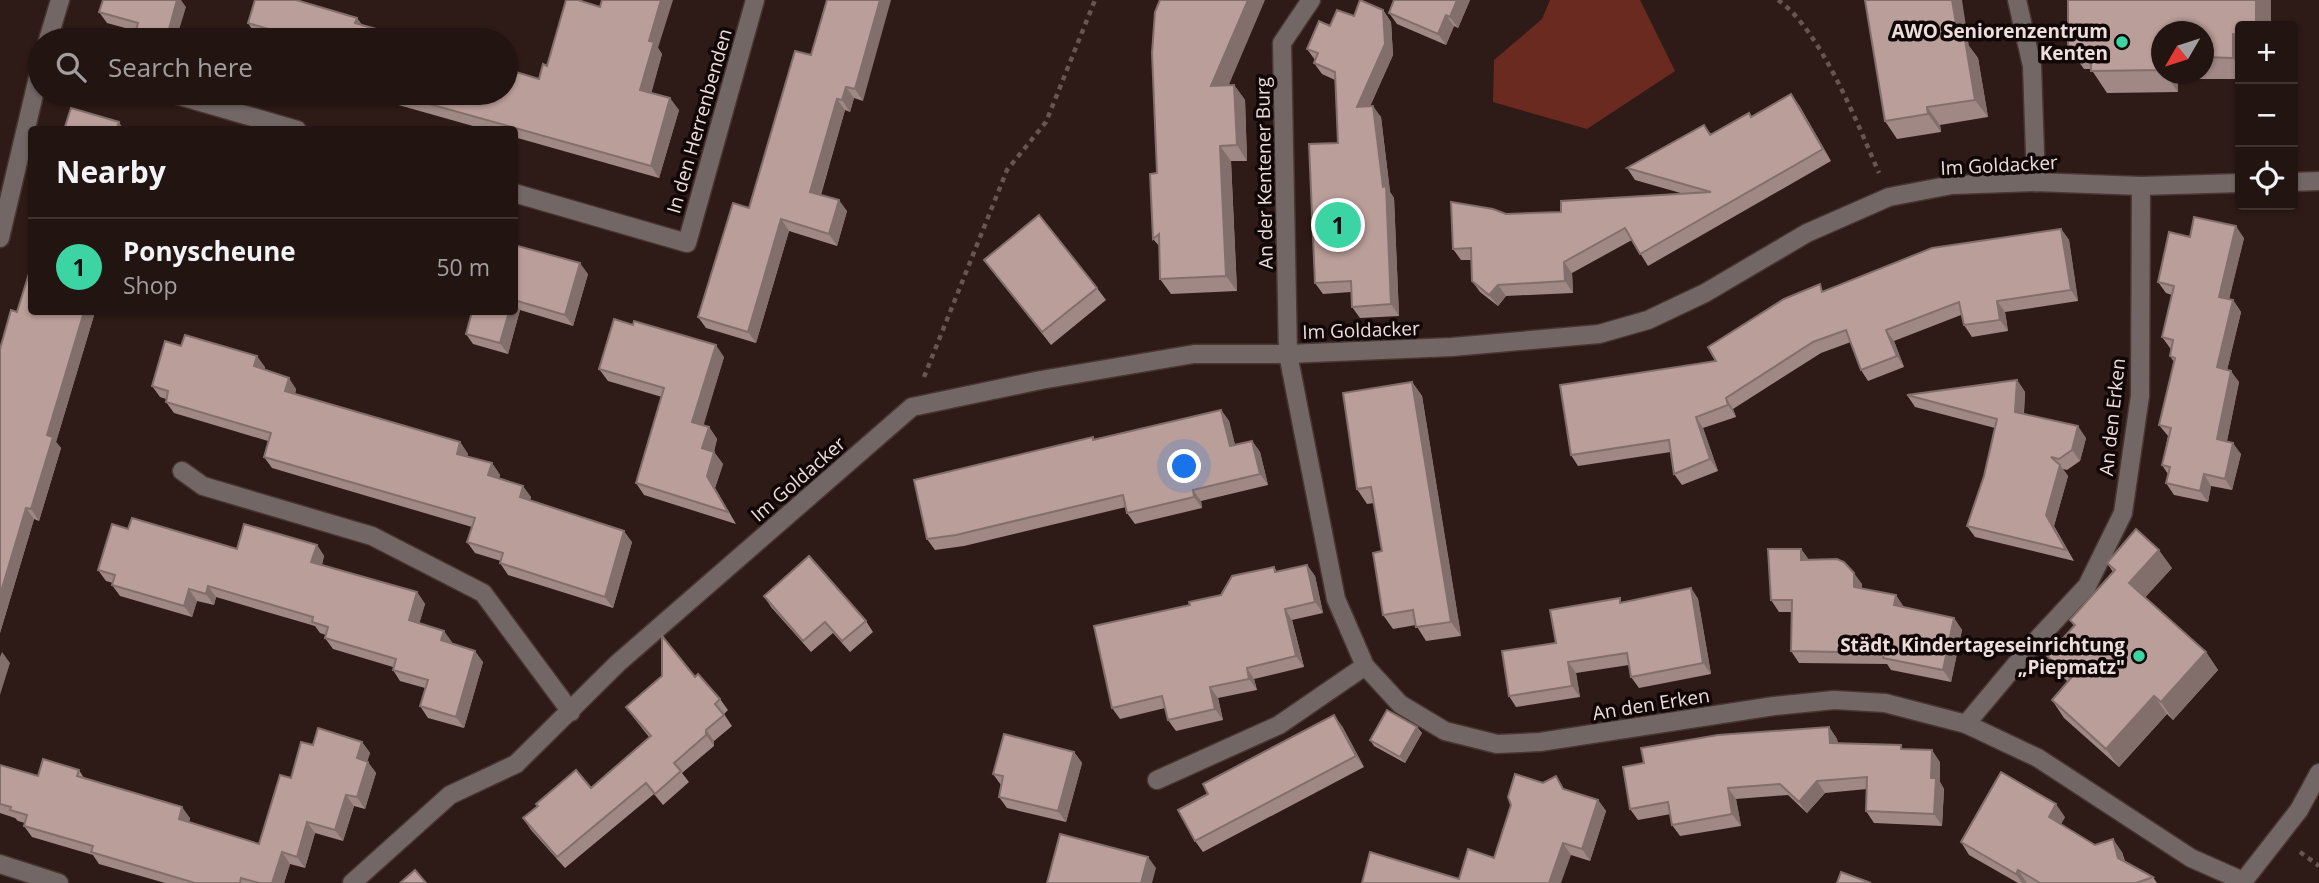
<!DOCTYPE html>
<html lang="en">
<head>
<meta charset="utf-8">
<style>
  :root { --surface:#221410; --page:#2a1d19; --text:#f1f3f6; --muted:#a29e9f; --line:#3f3330; --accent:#3dd4a3 }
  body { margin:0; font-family:"Open Sans",sans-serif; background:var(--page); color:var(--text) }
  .controls { position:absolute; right:21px; top:21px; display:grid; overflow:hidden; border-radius:7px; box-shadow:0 2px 5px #0004 }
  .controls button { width:63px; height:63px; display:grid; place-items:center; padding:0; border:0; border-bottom:2px solid var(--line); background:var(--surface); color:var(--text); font:35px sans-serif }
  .compass { position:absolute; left:2151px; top:21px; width:63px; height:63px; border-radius:50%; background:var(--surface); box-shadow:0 2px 5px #0004; rotate:231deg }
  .you { position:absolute; left:1185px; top:467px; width:24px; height:24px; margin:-18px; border:5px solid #fff; border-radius:50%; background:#1a73e8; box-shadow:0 0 0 10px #1a73e833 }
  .badge { display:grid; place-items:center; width:46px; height:46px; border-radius:50%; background:var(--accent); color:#111; font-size:23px; font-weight:700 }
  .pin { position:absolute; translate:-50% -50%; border:4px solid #fff; box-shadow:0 2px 7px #0006 }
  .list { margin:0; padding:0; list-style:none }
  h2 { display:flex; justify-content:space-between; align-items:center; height:91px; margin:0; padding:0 28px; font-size:30px }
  h2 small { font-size:23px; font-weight:400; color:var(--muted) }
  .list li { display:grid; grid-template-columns:46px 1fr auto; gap:21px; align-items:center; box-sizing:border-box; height:98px; padding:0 28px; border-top:2px solid var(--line) }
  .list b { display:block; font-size:26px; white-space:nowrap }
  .list p { margin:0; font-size:23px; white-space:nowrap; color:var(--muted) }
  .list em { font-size:23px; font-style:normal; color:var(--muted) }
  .icon { flex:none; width:38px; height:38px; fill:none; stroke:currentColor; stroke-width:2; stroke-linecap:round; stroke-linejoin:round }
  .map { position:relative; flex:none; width:2319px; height:883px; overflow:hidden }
  .search { position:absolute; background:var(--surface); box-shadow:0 2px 5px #0004; left:28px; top:28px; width:490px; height:77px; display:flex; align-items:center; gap:18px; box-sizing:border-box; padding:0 24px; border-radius:38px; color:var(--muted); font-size:26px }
  .panel { position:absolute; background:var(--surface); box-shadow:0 2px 5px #0004; left:28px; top:126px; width:490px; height:189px; border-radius:7px }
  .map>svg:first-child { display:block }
  .green { fill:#6a2a20 }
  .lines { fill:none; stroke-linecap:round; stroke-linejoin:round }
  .minor-casing { stroke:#493532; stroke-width:21 }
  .path { stroke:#685552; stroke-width:4.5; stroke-dasharray:5 5; stroke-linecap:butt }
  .minor { stroke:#726765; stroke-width:18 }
  .wall { fill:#a08884; fill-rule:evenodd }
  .shaded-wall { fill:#826f6b }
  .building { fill:#ba9e99; stroke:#826f6b; stroke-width:2 }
  .poi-dot { fill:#3dd4a3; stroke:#100706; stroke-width:2.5 }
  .labels { text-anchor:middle; stroke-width:7; stroke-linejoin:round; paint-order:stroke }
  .poi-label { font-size:19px; font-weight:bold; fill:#eddedc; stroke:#100706; text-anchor:end }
  .street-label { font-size:19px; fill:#eddedc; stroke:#100706 }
</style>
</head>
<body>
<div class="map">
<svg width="2319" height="883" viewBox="0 0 2319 883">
  <rect width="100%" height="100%" fill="#2e1a16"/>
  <path class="green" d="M 1550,0 L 1640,0 L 1675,71 L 1587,129 L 1493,102 L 1494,60 L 1542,19 Z"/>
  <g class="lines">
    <defs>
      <g id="minor">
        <path d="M 1311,0 L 1282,43 L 1288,354 L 1336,599 L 1365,666 L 1400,704 L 1445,731 L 1497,744 L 1540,742 L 1774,706 L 1834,700 L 1885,703 L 1966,724"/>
        <path d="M 2017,0 L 2032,66 L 2036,182"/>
        <path d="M 48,40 L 60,0"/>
        <path d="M 170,93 L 297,130"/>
        <path d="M 2293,182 L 2319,181"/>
        <path d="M 2141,186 L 2140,396 L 2123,513 L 2087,586 L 2033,644 L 1966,724 L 2038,758 L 2191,858 L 2243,881"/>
        <path d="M 514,193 L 687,243 L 755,0"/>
        <path d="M 0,238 L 40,69"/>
        <path d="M 182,471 L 203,486 L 372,536 L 483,593 L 571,712"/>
        <path d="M 1157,780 L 1279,725 L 1365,666"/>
        <path d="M 0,864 L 59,883"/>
        <path d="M 352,883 L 450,795 L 516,764 L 618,663 L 912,407 L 1041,380 L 1194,354 L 1288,354 L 1452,347 L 1599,334 L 1648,320 L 1705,293 L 1807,233 L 1889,197 L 1952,185 L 2036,182 L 2141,186 L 2240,183"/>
        <path d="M 2242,883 L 2299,810 L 2319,773"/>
      </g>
    </defs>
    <use href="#minor" class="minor-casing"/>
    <g class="path">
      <path d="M 1778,0 C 1821,30 1858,125 1879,173"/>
      <path d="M 924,377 L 1007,170 L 1046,122 L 1095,0"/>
      <path d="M 2300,852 L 2319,866"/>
    </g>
    <use href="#minor" class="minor"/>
  </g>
  <g class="wall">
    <path d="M 827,0 L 863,101 L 854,98 L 850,112 L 845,110 L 821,195 L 847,211 L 837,246 L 789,231 L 756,343 L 706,328 L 698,317 L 749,208 L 811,55 Z"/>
    <path d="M 1470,0 L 1458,28 L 1454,26 L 1446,45 L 1397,24 L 1389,13 Z"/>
    <path d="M 2068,0 L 2271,0 L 2271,26 L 2240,26 L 2240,79 L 2178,79 L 2178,92 L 2107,93 L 2091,69 L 2084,69 L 2068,47 ZM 2161,32 L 2203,32 L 2203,74 L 2161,74 Z"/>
    <path d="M 186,7 L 136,31 L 107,23 L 99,12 Z"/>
    <path d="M 1383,10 L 1391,22 L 1393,55 L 1370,106 L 1381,117 L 1390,192 L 1394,198 L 1399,316 L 1360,318 L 1352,307 L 1351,292 L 1323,294 L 1315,283 L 1338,143 L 1335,80 L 1322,74 L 1314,63 L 1315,60 L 1307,49 L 1330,26 Z"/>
    <path d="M 357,18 L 362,25 L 383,31 L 386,36 L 265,38 L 256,35 L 248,23 Z"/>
    <path d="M 1969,46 L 1978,58 L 1988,117 L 1940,125 L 1941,132 L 1897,139 L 1885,121 Z"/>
    <path d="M 658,48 L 662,54 L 651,93 L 679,110 L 659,178 L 514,137 L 514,130 L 487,130 L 356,93 L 506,93 L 539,79 L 547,66 Z"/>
    <path d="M 1229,85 L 1234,85 L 1245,100 L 1247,161 L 1231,161 L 1237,291 L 1171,294 L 1160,279 L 1160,247 L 1153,239 L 1157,173 Z"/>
    <path d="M 1799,105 L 1831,161 L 1648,266 L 1632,240 L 1572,273 L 1573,293 L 1506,296 L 1498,306 L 1480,292 L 1472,281 L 1471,260 L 1461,260 L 1453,249 L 1506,214 L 1561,212 L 1684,194 L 1635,180 L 1627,168 L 1704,125 L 1711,134 L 1751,117 Z"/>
    <path d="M 2061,229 L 2069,240 L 2078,301 L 2005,312 L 2008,331 L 1972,337 L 1964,325 L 1961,315 L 1894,341 L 1904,367 L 1868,381 L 1861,370 L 1851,342 L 1821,353 L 1733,409 L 1736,417 L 1703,428 L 1718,471 L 1682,485 L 1674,474 L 1671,452 L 1578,466 L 1571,455 L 1825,291 Z"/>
    <path d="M 2190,237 L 2244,238 L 2229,299 L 2233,300 L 2241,312 L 2227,370 L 2239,382 L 2227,441 L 2241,454 L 2232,490 L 2211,486 L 2208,502 L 2174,495 L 2166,483 L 2168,474 L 2162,465 L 2168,436 L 2159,425 L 2174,362 L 2170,356 L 2171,349 L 2170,348 L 2162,337 L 2172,295 L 2166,293 L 2158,282 Z"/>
    <path d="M 514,245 L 588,274 L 573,326 L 520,310 L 508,354 L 473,344 L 466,334 L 514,312 Z"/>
    <path d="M 984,260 L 1097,288 L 1106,300 L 1051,345 Z"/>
    <path d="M 17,312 L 95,312 L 56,442 L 61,448 L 39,521 L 34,519 L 0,633 Z"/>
    <path d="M 297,312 L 310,312 L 309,315 Z"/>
    <path d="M 181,346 L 265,367 L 264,370 L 296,389 L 295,394 L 460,442 L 468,454 L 467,456 L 492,463 L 500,475 L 499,479 L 531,497 L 530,500 L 632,542 L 613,608 L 508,575 L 500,563 L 501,561 L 475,553 L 467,542 L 472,527 L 272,468 L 264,457 L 268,441 L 174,413 L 166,402 L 166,399 L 160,397 L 152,386 Z"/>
    <path d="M 724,357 L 703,425 L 709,427 L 717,439 L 714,452 L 723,464 L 715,488 L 736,524 L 644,495 L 636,483 L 662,397 L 608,381 L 599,369 Z"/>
    <path d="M 2017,380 L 2025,392 L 2024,414 L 2086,438 L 2080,461 L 2067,470 L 2063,469 L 2068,476 L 2054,526 L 2074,561 L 1975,537 L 1967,526 L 1984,476 L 1995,428 L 1915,407 L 1907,395 Z"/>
    <path d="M 1412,382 L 1422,396 L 1461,636 L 1426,641 L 1416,625 L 1393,629 L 1383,615 L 1382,551 L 1374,503 L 1367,504 L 1357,489 Z"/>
    <path d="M 1221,410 L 1229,421 L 1235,445 L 1252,441 L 1260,452 L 1268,485 L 1201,501 L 1202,508 L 1135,524 L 1127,513 L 1126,507 L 964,546 L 935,550 L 927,539 L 1093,437 L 1094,439 Z"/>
    <path d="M 128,529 L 237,549 L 317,545 L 324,556 L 322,565 L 417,592 L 425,604 L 419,623 L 452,642 L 451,643 L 483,662 L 464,728 L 428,718 L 420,706 L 425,688 L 400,681 L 393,670 L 393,667 L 333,649 L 325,638 L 326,635 L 320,633 L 315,626 L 216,597 L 214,605 L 197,601 L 192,617 L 120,596 L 112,585 L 113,583 L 106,581 L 98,570 Z"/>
    <path d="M 1801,549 L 1809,560 L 1862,584 L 1862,588 L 1904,607 L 1954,618 L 1962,630 L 1951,682 L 1891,670 L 1887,664 L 1799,663 L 1791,651 L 1792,612 L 1779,612 L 1771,600 Z"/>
    <path d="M 2107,563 L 2172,568 L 2145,597 L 2206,652 L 2218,670 L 2173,720 L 2167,714 L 2119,767 L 2064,718 L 2052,700 L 2068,682 L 2060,674 L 2047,656 L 2074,626 L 2070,620 L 2113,572 Z"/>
    <path d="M 1307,565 L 1315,576 L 1323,613 L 1292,620 L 1304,667 L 1254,679 L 1257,690 L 1218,698 L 1223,720 L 1176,731 L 1168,720 L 1165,708 L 1120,719 L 1112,708 L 1221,595 L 1274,567 L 1277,572 Z"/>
    <path d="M 1691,588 L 1698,599 L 1711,674 L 1639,688 L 1631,677 L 1629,665 L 1576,673 L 1580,697 L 1516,707 L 1509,696 L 1556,643 L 1622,602 Z"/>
    <path d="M 764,596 L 866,621 L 873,632 L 850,652 L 833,633 L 811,652 L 771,607 Z"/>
    <path d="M 695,677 L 720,699 L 728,710 L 724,714 L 732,726 L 714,741 L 714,746 L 682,773 L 689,782 L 663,805 L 654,794 L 565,868 L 531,830 L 523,818 L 591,788 L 649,737 L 634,718 L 626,707 Z"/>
    <path d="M 1342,726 L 1364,767 L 1203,852 L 1195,841 Z"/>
    <path d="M 1417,727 L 1422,733 L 1405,763 L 1374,746 L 1370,740 Z"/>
    <path d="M 1829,727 L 1837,739 L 1838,743 L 1904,749 L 1940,762 L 1940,782 L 1944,789 L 1942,826 L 1874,823 L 1866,811 L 1867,789 L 1825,793 L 1807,813 L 1788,795 L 1736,799 L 1741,826 L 1680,836 L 1672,825 L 1671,814 L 1638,820 L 1630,809 Z"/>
    <path d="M 362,742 L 370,753 L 367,761 L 376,773 L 365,809 L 354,806 L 343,841 L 315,833 L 305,868 L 290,864 L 284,883 L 165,883 L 99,864 L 93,855 L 32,837 L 24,826 L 25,823 L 18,821 L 15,818 L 0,813 L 0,765 L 38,776 L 79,770 L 84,778 L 190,818 L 189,822 L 259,844 L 291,778 L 313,745 Z"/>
    <path d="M 1074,752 L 1082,763 L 1066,822 L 1007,808 L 999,797 L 1001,785 L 993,774 Z"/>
    <path d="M 1565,790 L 1598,800 L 1606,811 L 1590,861 L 1571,855 L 1459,879 L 1494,858 Z"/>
    <path d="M 2065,817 L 2061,824 L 2095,845 L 2122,852 L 2125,861 L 2153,877 L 2157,883 L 2018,883 L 1969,855 L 1961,842 Z"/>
  </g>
  <g class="shaded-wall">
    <path d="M 177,0 L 181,0 L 186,7 L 176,40 L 166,40 Z"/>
    <path d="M 661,0 L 673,0 L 658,48 L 662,54 L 649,102 L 640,90 L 649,41 Z"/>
    <path d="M 880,0 L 891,0 L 863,101 L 855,89 Z"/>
    <path d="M 1248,0 L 1265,0 L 1222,101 L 1211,86 Z"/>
    <path d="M 1457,0 L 1470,0 L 1458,28 L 1450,17 Z"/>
    <path d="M 1952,0 L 1962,0 L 1969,46 L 1978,58 L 1988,117 L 1975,100 L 1959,41 Z"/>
    <rect x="2256" y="0" width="15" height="26"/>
    <path d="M 1383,10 L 1391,22 L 1393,55 L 1365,118 L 1357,107 Z"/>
    <path d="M 1446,15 L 1454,26 L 1446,45 L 1438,34 Z"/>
    <path d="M 357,18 L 365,29 L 355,23 Z"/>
    <path d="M 2233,34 L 2240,44 L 2240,68 L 2233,58 Z"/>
    <path d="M 2165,74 L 2174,74 L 2178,79 L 2178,92 Z"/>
    <path d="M 1234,85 L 1245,100 L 1247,161 L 1237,145 Z"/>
    <path d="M 846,87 L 854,98 L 850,112 L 842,100 Z"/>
    <path d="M 1791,94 L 1799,105 L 1831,161 L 1823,149 Z"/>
    <path d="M 670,98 L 679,110 L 659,178 L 651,166 Z"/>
    <path d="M 837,99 L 845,110 L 818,203 L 810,192 Z"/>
    <path d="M 1373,106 L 1381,117 L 1390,192 L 1394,198 L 1399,316 L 1391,304 L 1383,187 Z"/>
    <path d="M 1927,107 L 1940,125 L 1941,132 L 1928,114 Z"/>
    <path d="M 119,122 L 124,130 L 116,130 Z"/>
    <path d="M 1220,146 L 1231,161 L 1237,291 L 1226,276 Z"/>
    <path d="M 839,200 L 847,211 L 837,246 L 829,234 Z"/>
    <path d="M 781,219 L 789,231 L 756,343 L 748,332 Z"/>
    <path d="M 2236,226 L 2244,238 L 2227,308 L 2219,297 Z"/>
    <path d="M 2061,229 L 2069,240 L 2078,301 L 2071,290 Z"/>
    <path d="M 1564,262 L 1572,273 L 1573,293 L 1565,281 Z"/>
    <path d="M 580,263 L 588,274 L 573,326 L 565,315 Z"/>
    <path d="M 1498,285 L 1506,296 L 1498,306 L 1489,295 Z"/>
    <path d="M 2233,300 L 2241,312 L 2225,379 L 2217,367 Z"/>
    <path d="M 1997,301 L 2005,312 L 2008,331 L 2000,320 Z"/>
    <path d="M 514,302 L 520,310 L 508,354 L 500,343 L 509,312 L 514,312 Z"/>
    <path d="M 84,312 L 95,312 L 56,442 L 61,448 L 39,521 L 31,509 L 47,435 Z"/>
    <path d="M 1886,330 L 1894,341 L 1904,367 L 1897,356 Z"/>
    <path d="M 716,345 L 724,357 L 701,434 L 692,422 Z"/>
    <path d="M 257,356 L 265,367 L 262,378 L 254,366 Z"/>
    <path d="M 2231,371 L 2239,382 L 2225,450 L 2217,439 Z"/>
    <path d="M 289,378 L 296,389 L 293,402 L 285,391 Z"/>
    <path d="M 2017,380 L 2025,392 L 2023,423 L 2015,412 Z"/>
    <path d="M 1412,382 L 1422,396 L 1461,636 L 1451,622 Z"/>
    <path d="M 1726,398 L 1733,409 L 1736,417 L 1728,405 Z"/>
    <path d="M 1221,410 L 1229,421 L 1238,457 L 1230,446 Z"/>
    <path d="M 1696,417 L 1703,428 L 1718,471 L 1710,459 Z"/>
    <path d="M 2078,426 L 2086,438 L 2080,461 L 2072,450 Z"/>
    <path d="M 709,427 L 717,439 L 711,460 L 702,448 Z"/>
    <path d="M 1252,441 L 1260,452 L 1268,485 L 1260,474 Z"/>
    <path d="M 460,442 L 468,454 L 465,465 L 457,454 Z"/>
    <path d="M 2233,443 L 2241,454 L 2232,490 L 2225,479 Z"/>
    <path d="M 714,452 L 723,464 L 715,488 L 736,524 L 707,476 Z"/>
    <path d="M 492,463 L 500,475 L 496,487 L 488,475 Z"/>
    <path d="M 2060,465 L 2068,476 L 2054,526 L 2074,561 L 2046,515 Z"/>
    <path d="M 2204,474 L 2211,486 L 2208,502 L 2200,491 Z"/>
    <path d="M 523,486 L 531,497 L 527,508 L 520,497 Z"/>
    <path d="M 1193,490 L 1201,501 L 1202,508 L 1194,497 Z"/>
    <path d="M 26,508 L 34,519 L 0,633 L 0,595 Z"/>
    <path d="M 624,531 L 632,542 L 613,608 L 605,597 Z"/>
    <path d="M 317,545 L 324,556 L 319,573 L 311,562 Z"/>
    <path d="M 1801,549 L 1809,560 L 1801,560 Z"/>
    <path d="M 2159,550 L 2172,568 L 2142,601 L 2129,583 Z"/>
    <path d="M 1307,565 L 1315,576 L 1323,613 L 1315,602 Z"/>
    <path d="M 1854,573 L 1862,584 L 1862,598 L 1854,587 Z"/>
    <path d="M 208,586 L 216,597 L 214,605 L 206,594 Z"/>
    <path d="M 1691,588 L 1698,599 L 1711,674 L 1703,663 Z"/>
    <path d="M 189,589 L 197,601 L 192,617 L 184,606 Z"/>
    <path d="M 417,592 L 425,604 L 417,632 L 409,620 Z"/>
    <path d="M 1896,595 L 1904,607 L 1894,605 Z"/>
    <path d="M 1285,609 L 1292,620 L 1304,667 L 1296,656 Z"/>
    <path d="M 1954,618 L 1962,630 L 1951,682 L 1943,670 Z"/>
    <path d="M 444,631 L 452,642 L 449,652 L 441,640 Z"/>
    <path d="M 475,651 L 483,662 L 464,728 L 456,717 Z"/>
    <path d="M 2,652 L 10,663 L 0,695 L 0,657 Z"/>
    <path d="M 2206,652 L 2218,670 L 2173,720 L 2161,702 Z"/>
    <path d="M 1568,662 L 1576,673 L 1580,697 L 1572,686 Z"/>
    <path d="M 1247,668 L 1254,679 L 1257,690 L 1249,679 Z"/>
    <path d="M 1210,687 L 1218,698 L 1223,720 L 1215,709 Z"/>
    <path d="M 2154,696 L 2167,714 L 2119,767 L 2106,749 Z"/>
    <path d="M 1334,715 L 1342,726 L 1364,767 L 1356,756 Z"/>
    <path d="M 1417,727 L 1422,733 L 1405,763 L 1400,757 Z"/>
    <path d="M 1829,727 L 1837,739 L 1838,755 L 1830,743 Z"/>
    <path d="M 706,730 L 714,741 L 714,746 L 706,735 Z"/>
    <path d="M 362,742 L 370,753 L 365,769 L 357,758 Z"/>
    <path d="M 1932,750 L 1940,762 L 1940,782 L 1944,789 L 1942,826 L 1934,814 L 1931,778 Z"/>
    <path d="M 1074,752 L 1082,763 L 1066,822 L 1058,811 Z"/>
    <path d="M 368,762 L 376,773 L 365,809 L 357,797 Z"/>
    <path d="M 1817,781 L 1825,793 L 1807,813 L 1799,802 Z"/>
    <path d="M 1728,788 L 1736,799 L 1741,826 L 1732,814 Z"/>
    <path d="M 346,795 L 354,806 L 343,841 L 335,830 Z"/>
    <path d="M 1598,800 L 1606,811 L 1590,861 L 1582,849 Z"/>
    <path d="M 2056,804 L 2065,817 L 2058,829 L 2049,817 Z"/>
    <path d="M 182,807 L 190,818 L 187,831 L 179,819 Z"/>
    <path d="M 307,822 L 315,833 L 305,868 L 297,857 Z"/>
    <path d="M 2113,839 L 2122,852 L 2127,871 L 2118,858 Z"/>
    <path d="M 1563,843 L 1571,855 L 1561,883 L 1549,883 Z"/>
    <path d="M 282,852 L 290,864 L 284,883 L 272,883 Z"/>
    <path d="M 1148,857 L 1156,868 L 1152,883 L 1141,883 Z"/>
    <path d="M 2018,870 L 2027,883 L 2022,883 L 2016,874 Z"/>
  </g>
  <g class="building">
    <path d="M 103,0 L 177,0 L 166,40 L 133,40 L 138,23 L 99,12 Z"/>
    <path d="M 255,0 L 296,0 L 357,18 L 355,23 L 383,31 L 381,35 L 402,40 L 264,40 L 268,29 L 248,23 Z"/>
    <path d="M 566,0 L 578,0 L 600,7 L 602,0 L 661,0 L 649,41 L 654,42 L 640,90 L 670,98 L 651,166 L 390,93 L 506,93 L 506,69 L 539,79 L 543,64 L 547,66 Z"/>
    <path d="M 827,0 L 880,0 L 855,89 L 846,87 L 842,100 L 837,99 L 810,192 L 839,200 L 829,234 L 781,219 L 748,332 L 698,317 L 733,203 L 749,208 L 795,51 L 811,55 Z"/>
    <path d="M 1160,0 L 1248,0 L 1211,86 L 1234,85 L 1237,145 L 1220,146 L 1226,276 L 1160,279 L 1159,234 L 1153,239 L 1150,174 L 1157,173 L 1152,53 L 1155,12 Z"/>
    <path d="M 1360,0 L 1383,10 L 1385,44 L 1357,107 L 1373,106 L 1383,187 L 1386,186 L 1391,304 L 1352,307 L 1351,281 L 1315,283 L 1309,144 L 1338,143 L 1335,72 L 1314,63 L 1318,53 L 1307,49 L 1319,21 L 1330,26 L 1337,10 L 1354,16 Z"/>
    <path d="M 1394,0 L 1457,0 L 1450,17 L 1446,15 L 1438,34 L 1389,13 Z"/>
    <path d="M 1865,0 L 1952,0 L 1959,41 L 1965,40 L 1975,100 L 1927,107 L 1928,114 L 1885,121 Z"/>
    <path d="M 2068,0 L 2256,0 L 2256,26 L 2240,26 L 2240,34 L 2233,34 L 2233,58 L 2203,57 L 2203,32 L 2161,32 L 2161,70 L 2091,71 L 2091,48 L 2068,47 Z"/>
    <path d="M 1791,94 L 1823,149 L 1640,254 L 1625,228 L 1564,262 L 1565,281 L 1498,285 L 1489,295 L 1472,281 L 1471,248 L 1453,249 L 1451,202 L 1493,209 L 1506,214 L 1561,212 L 1561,201 L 1711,192 L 1627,168 L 1704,125 L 1710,135 L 1749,113 L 1751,117 Z"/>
    <path d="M 71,108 L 119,122 L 116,130 L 64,130 Z"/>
    <path d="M 1039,215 L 1097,288 L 1042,332 L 984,260 Z"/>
    <path d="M 2194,217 L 2236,226 L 2219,297 L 2233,300 L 2217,367 L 2231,371 L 2217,439 L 2233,443 L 2225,479 L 2204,474 L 2200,491 L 2166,483 L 2170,467 L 2162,465 L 2171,428 L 2159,425 L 2175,358 L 2170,356 L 2173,340 L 2162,337 L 2174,286 L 2158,282 L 2169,232 L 2190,237 Z"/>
    <path d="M 2061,229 L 2071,290 L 1997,301 L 2000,320 L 1964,325 L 1959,302 L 1886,330 L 1897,356 L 1861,370 L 1846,330 L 1813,342 L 1726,398 L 1728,405 L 1696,417 L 1710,459 L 1674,474 L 1669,440 L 1571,455 L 1560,385 L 1716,361 L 1708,347 L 1784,299 L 1820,284 L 1822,292 L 1932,248 Z"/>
    <path d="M 514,245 L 580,263 L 565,315 L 514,300 Z"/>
    <path d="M 32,264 L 32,312 L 84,312 L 47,435 L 53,437 L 31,509 L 26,508 L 0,595 L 0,349 L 11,310 L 17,312 Z"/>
    <path d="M 472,312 L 509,312 L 500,343 L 466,334 Z"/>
    <path d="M 614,319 L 633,325 L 634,321 L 716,345 L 692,422 L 709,427 L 702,448 L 714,452 L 707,476 L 728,512 L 636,483 L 664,388 L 599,369 Z"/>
    <path d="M 185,335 L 257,356 L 254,366 L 289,378 L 285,391 L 460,442 L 457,454 L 492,463 L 488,475 L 523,486 L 520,497 L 624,531 L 605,597 L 500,563 L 503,553 L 467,542 L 475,518 L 264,457 L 271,433 L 166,402 L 168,391 L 152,386 L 165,341 L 181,346 Z"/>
    <path d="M 2017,380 L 2015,412 L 2078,426 L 2072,450 L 2059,459 L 2051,457 L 2060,465 L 2046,515 L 2066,550 L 1967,526 L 1984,476 L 1997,419 L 1907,395 Z"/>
    <path d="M 1412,382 L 1451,622 L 1416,627 L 1413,610 L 1383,615 L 1373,553 L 1382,551 L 1371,487 L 1357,489 L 1343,393 Z"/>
    <path d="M 1221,410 L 1230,446 L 1252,441 L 1260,474 L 1193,490 L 1194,497 L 1127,513 L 1123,495 L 956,535 L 927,539 L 914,480 L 1093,437 L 1093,440 Z"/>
    <path d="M 132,518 L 237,549 L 244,524 L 317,545 L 311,562 L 417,592 L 409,620 L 444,631 L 441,640 L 475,651 L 456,717 L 420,706 L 428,680 L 393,670 L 396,659 L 325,638 L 328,627 L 312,622 L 313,617 L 208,586 L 206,594 L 189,589 L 184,606 L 112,585 L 115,575 L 98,570 L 112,524 L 128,529 Z"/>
    <path d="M 2136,529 L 2159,550 L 2129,583 L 2206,652 L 2161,702 L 2154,696 L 2106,749 L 2052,700 L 2071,678 L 2047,656 L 2075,625 L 2070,620 L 2115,570 L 2107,563 Z"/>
    <path d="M 1768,549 L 1801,549 L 1801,560 L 1837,559 L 1844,562 L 1854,573 L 1854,587 L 1896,595 L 1894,605 L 1954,618 L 1943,670 L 1883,658 L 1884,653 L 1791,651 L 1792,600 L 1771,600 Z"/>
    <path d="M 809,556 L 866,621 L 842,641 L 825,622 L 803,641 L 764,596 Z"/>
    <path d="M 1307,565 L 1315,602 L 1285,609 L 1296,656 L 1247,668 L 1249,679 L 1210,687 L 1215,709 L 1168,720 L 1162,696 L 1112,708 L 1094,626 L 1190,605 L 1189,602 L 1221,595 L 1232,576 L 1274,567 L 1275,572 Z"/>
    <path d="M 1691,588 L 1703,663 L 1631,677 L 1627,653 L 1568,662 L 1572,686 L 1509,696 L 1502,651 L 1556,643 L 1550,610 L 1620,598 L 1620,603 Z"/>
    <path d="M 662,636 L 695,677 L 698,674 L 720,699 L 715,704 L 724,715 L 706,730 L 706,735 L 674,763 L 681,771 L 655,794 L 646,783 L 557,857 L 523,818 L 538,806 L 536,804 L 576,770 L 591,788 L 651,736 L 626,707 L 662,676 Z"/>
    <path d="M 1387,710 L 1417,727 L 1400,757 L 1370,740 Z"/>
    <path d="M 1334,715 L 1356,756 L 1195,841 L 1178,810 L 1208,794 L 1203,784 Z"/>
    <path d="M 1829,727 L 1830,743 L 1901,745 L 1901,749 L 1932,750 L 1931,778 L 1936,778 L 1934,814 L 1866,811 L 1867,777 L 1817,781 L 1799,802 L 1780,784 L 1728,788 L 1732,814 L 1672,825 L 1668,802 L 1630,809 L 1623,767 L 1644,763 L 1641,748 L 1718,735 Z"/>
    <path d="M 318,728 L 362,742 L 357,758 L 368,762 L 357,797 L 346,795 L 335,830 L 307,822 L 297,857 L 282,852 L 272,883 L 259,883 L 241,878 L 240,883 L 195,883 L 91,852 L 93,846 L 24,826 L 27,815 L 10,810 L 11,807 L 0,804 L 0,765 L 38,776 L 43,759 L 79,770 L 77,776 L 182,807 L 179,819 L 259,844 L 280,775 L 291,778 L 301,742 L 313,745 Z"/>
    <path d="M 1004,734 L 1074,752 L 1058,811 L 999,797 L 1003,776 L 993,774 Z"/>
    <path d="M 2001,772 L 2056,804 L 2049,817 L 2095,845 L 2113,839 L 2118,858 L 2153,877 L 2136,883 L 2040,883 L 2018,870 L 2016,874 L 1961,842 Z"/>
    <path d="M 1515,774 L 1543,783 L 1556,776 L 1563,789 L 1598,800 L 1582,849 L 1563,843 L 1549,883 L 1362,883 L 1370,852 L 1459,879 L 1468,849 L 1494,858 L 1511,805 L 1508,797 Z"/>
    <path d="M 1060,834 L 1148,857 L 1141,883 L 1047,883 Z"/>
    <path d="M 415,870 L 426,883 L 400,883 Z"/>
    <path d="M 1841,872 L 1871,883 L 1837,883 Z"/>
  </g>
  <g class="poi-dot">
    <circle cx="2122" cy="42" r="7"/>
    <circle cx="2139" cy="656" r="7"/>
  </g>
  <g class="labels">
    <g class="poi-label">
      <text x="2108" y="38">AWO Seniorenzentrum<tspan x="2108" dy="22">Kenten</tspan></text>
      <text x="2125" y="652">Städt. Kindertageseinrichtung<tspan x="2125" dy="22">„Piepmatz"</tspan></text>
    </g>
    <g class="street-label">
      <text transform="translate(699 121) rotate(-74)" y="7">In den Herrenbenden</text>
      <text transform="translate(1999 165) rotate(-3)" y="7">Im Goldacker</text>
      <text transform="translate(1264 173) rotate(-91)" y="7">An der Kentener Burg</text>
      <text transform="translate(1361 330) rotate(-2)" y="7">Im Goldacker</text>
      <text transform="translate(2112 417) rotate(-84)" y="7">An den Erken</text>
      <text transform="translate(798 479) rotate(-41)" y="7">Im Goldacker</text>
      <text transform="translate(1651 704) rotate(-9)" y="7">An den Erken</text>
    </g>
  </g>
</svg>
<div class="controls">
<button>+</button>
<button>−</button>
<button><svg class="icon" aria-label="locate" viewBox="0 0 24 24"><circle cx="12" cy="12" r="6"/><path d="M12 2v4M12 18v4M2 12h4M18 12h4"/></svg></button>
</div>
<svg class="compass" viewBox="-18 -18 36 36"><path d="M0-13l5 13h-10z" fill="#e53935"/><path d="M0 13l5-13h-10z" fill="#a29e9f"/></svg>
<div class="you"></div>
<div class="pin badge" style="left:1338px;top:225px">1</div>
<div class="search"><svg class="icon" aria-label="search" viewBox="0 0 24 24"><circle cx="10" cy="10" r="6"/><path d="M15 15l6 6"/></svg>Search here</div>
<section class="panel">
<h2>Nearby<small></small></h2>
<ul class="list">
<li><span class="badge">1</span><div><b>Ponyscheune</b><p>Shop</p></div><em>50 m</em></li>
</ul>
</section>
</div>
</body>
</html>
